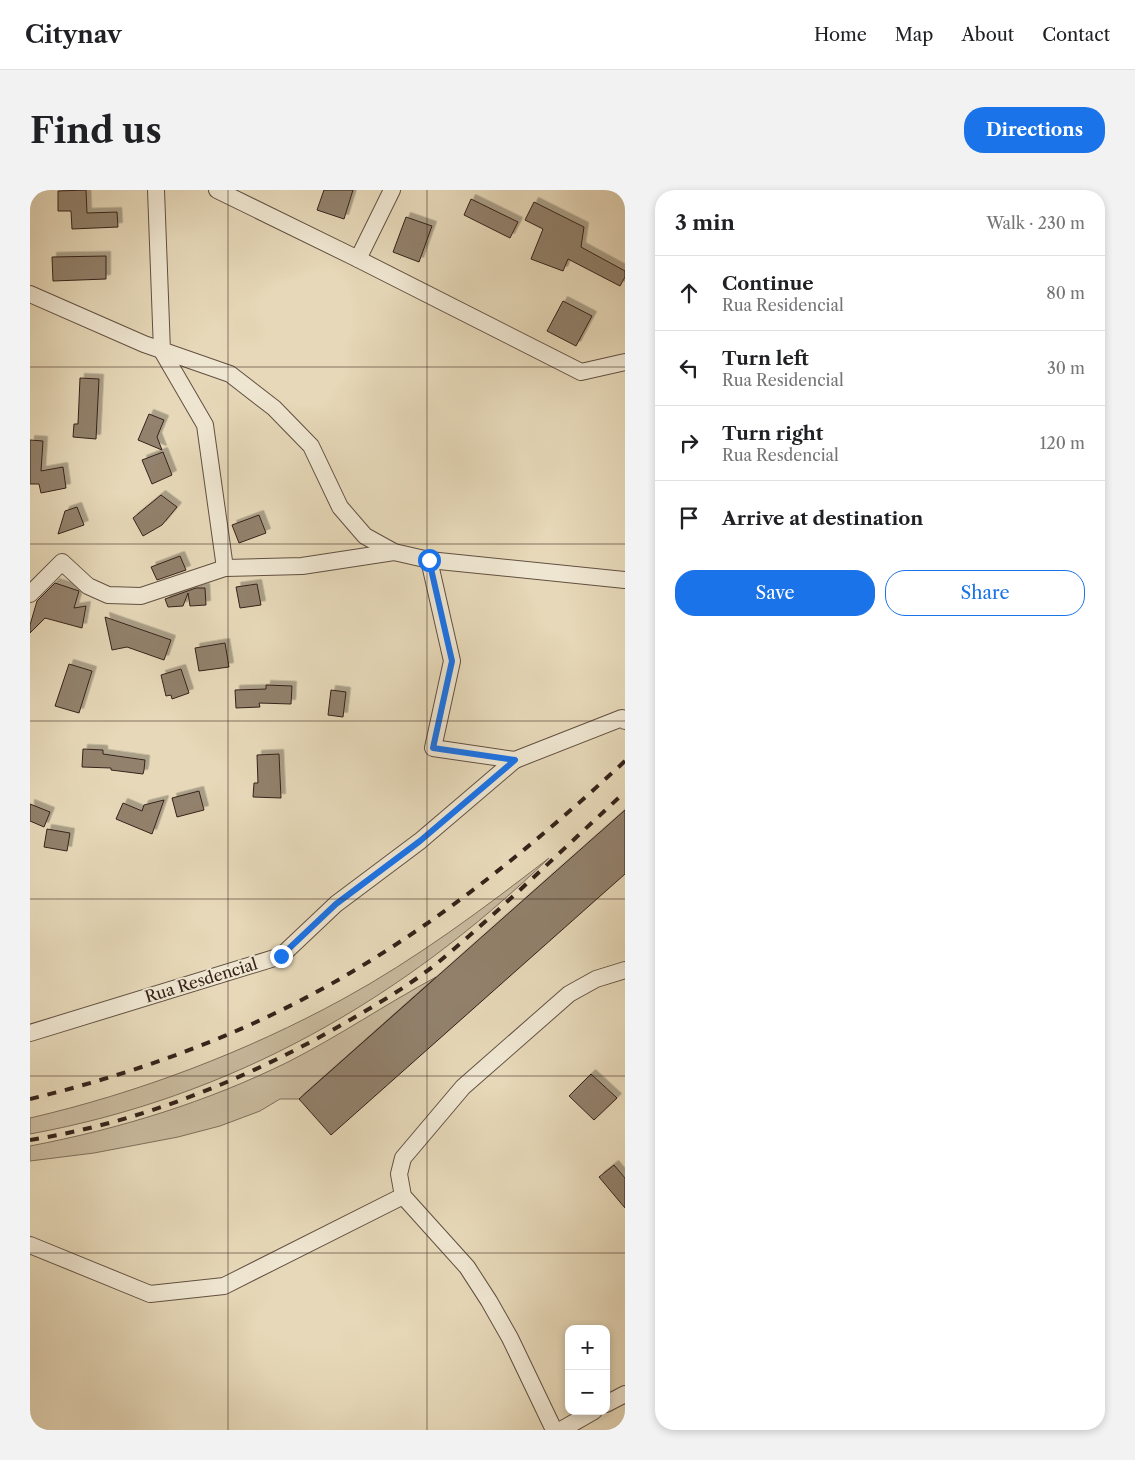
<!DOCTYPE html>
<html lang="en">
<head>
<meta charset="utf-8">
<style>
  :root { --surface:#fff; --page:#f2f2f2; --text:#202124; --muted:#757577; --line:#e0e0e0; --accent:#1a73e8 }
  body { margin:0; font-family:"Libre Caslon Text",serif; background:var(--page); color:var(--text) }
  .controls { position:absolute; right:15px; bottom:15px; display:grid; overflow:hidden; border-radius:10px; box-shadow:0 2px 8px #0003 }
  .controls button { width:45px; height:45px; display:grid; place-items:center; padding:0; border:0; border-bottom:1px solid var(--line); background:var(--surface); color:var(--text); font:25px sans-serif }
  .stop { position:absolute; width:15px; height:15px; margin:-11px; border:4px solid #1a73e8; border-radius:50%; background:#fff }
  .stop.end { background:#1a73e8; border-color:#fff; box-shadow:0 1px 5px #0008 }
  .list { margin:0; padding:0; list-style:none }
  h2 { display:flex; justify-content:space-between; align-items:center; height:65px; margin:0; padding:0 20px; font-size:21px }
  h2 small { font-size:16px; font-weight:400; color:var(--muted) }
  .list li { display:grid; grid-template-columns:32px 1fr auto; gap:15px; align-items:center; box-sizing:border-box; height:75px; padding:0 20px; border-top:1px solid var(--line) }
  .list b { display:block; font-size:19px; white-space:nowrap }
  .list p { margin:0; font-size:16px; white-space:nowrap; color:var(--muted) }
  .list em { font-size:16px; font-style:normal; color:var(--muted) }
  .actions { display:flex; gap:10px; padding:15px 20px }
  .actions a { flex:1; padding:11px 0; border:1px solid var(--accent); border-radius:20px; text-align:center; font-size:18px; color:var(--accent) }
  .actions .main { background:var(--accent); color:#fff }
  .icon { flex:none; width:28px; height:28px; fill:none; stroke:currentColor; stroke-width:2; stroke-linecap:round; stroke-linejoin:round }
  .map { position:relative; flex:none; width:595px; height:1240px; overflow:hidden; border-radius:20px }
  header { display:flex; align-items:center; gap:30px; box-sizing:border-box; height:70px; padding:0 25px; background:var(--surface); border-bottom:1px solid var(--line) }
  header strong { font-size:24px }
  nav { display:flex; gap:28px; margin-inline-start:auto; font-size:18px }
  .intro { display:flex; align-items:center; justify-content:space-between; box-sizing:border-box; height:120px; padding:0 30px }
  h1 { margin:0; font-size:35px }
  .button { padding:12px 22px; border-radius:20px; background:var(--accent); color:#fff; font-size:18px; font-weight:700 }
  main { display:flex; gap:30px; padding:0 30px }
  aside { flex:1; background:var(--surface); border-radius:20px; box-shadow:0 2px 8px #0003 }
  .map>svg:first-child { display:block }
  .green { fill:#c8b99d; stroke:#7f6e5c }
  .building { fill:#92816c; stroke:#36221a; filter:url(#shadow) }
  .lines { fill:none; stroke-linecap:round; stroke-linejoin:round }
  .street-casing { stroke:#625042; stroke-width:18 }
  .street { stroke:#efe6d1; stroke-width:16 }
  .rail { stroke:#36221a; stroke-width:4; stroke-dasharray:9 9; stroke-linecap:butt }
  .route { stroke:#1a73e8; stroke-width:6 }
  .grid { fill:none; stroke:#36221a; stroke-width:1; stroke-opacity:0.55 }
  .labels { text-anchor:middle; stroke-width:4; stroke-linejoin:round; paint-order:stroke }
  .street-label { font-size:16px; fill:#36221a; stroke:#efe6d1 }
</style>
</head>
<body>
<header>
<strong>Citynav</strong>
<nav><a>Home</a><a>Map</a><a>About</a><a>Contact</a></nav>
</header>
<div class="intro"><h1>Find us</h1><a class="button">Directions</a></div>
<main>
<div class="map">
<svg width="595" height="1240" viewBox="0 0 595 1240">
  <defs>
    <filter id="shadow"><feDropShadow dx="4.5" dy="-4.5" stdDeviation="0" flood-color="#0004"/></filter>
  </defs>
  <rect width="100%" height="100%" fill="#e6d8b8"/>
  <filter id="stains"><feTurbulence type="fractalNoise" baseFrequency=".004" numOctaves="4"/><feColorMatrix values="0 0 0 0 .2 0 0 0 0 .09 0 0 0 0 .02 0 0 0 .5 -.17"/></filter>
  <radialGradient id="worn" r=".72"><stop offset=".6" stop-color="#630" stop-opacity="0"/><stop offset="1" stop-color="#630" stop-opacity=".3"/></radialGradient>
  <g class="green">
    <path d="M 519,668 C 372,810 202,907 0,944 L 0,928 C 108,903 216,862 313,809 C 386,769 453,719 519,668 Z"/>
    <path d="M 406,787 L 269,909 L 250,909 L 230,921 L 190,936 L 148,947 L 64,963 L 0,971 L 0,956 C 89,939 177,912 258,872 C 309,846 356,814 406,787 Z"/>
  </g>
  <g class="building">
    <path d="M 56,0 L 57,23 L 87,22 L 88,37 L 42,39 L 41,21 L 28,21 L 28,1 Z"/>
    <path d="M 294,0 L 323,0 L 314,29 L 287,20 Z"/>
    <path d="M 441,9 L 488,32 L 480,48 L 434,25 Z"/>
    <path d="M 504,12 L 554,37 L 551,57 L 595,81 L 595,87 L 590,96 L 538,69 L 533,81 L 501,69 L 513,39 L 495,30 Z"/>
    <path d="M 376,27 L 402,36 L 389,72 L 363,62 Z"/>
    <path d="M 76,66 L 76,89 L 23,91 L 22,67 Z"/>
    <path d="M 533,111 L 562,126 L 546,156 L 517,141 Z"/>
    <path d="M 50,188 L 69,189 L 66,249 L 43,247 L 44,234 L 48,234 Z"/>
    <path d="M 119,224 L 134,230 L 127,247 L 132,260 L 108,250 Z"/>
    <path d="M 0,250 L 13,251 L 11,281 L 33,277 L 36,298 L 11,303 L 9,294 L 0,294 Z"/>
    <path d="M 133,262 L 142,285 L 122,294 L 112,270 Z"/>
    <path d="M 131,305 L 147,317 L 132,335 L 113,346 L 103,328 Z"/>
    <path d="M 47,317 L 54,335 L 28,344 L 35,321 Z"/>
    <path d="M 229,325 L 236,343 L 209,353 L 202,335 Z"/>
    <path d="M 150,366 L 156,380 L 127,390 L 121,377 Z"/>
    <path d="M 25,393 L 49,401 L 44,418 L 56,416 L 52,438 L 15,428 L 0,443 L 0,435 L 7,411 Z"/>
    <path d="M 227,394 L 231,415 L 210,418 L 206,397 Z"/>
    <path d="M 166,398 L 175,398 L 176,415 L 160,416 L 158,403 L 153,416 L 138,417 L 135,409 Z"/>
    <path d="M 75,427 L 141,450 L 134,470 L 97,457 L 82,460 Z"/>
    <path d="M 195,453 L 199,477 L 169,481 L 165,458 Z"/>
    <path d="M 39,474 L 62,481 L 49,523 L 25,516 Z"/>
    <path d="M 151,479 L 159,503 L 142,509 L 141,505 L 136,506 L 131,485 Z"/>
    <path d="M 236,495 L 262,496 L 261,514 L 229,513 L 230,517 L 206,518 L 205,500 L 236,499 Z"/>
    <path d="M 301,500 L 316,502 L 313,527 L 298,525 Z"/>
    <path d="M 53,559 L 73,560 L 73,564 L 115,570 L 114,580 L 113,584 L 81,580 L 81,578 L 52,577 Z"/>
    <path d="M 249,564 L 251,608 L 223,607 L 224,593 L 228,593 L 227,565 Z"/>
    <path d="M 169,601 L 174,620 L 147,627 L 142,608 Z"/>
    <path d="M 134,610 L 122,644 L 86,629 L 93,613 L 112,621 L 114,615 Z"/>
    <path d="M 0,614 L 20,622 L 14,637 L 0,631 Z"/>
    <path d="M 595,620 L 595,684 L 301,945 L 269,909 Z"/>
    <path d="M 17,639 L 40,643 L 37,661 L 14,657 Z"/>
    <path d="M 561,884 L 587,908 L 564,930 L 539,906 Z"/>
    <path d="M 584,975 L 595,988 L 595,1018 L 569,987 Z"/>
  </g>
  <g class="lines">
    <defs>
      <g id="street">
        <path d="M 126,0 L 132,161 L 175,235 L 195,378"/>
        <path d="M 187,0 L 328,69 L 362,0"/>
        <path d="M 328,69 L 551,182 L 595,172"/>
        <path d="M 0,104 L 114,154 L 200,184 L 244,218 L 281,256 L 310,317 L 335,346 L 364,362 L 399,370 L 595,390"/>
        <path d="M 399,370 L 422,471 L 403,558 L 485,570 L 592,528 L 595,531"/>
        <path d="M 0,404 L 32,372 L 58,396 L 78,405 L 111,406 L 195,378 L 272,376 L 364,362"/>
        <path d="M 0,843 L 251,766 L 306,714 L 390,651 L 485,570"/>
        <path d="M 0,1055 L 120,1104 L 194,1096 L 373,1006"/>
        <path d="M 576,1214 L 595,1204"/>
        <path d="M 524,1240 L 480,1148 L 459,1111 L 437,1077 L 373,1006 L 369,984 L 373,968 L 433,897 L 539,804 L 566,789 L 595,780"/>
        <path d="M 531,1240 L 564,1221"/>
      </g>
    </defs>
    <use href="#street" class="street-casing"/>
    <use href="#street" class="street"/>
    <g class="rail">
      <path d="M 0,909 C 111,882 221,842 320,783 C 420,724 510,650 595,571"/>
      <path d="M 0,950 C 113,932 222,887 320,830 C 351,812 383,793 411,770 C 474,717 534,658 595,602"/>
    </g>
  </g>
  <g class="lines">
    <path class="route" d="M 251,766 L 306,714 L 390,651 L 485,570 L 403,558 L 422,471 L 399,370"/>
  </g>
  <path class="grid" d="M 198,0 L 198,1240M 397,0 L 397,1240M 0,177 L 595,177M 0,354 L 595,354M 0,531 L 595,531M 0,709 L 595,709M 0,886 L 595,886M 0,1063 L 595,1063"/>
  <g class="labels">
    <g class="street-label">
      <text transform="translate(171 790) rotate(-17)" y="6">Rua Resdencial</text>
    </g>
  </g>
  <rect width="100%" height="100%" filter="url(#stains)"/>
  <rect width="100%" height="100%" fill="url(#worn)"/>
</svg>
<div class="controls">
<button>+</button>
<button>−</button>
</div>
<div class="stop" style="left:399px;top:370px"></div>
<div class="stop end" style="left:251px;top:766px"></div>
</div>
<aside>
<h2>3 min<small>Walk · 230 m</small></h2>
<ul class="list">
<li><svg class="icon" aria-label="ahead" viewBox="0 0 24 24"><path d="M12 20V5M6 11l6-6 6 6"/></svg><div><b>Continue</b><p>Rua Residencial</p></div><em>80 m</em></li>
<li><svg class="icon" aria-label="left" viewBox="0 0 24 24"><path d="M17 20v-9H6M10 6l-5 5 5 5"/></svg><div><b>Turn left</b><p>Rua Residencial</p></div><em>30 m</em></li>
<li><svg class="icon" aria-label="right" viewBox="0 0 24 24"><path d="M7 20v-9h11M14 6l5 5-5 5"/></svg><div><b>Turn right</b><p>Rua Resdencial</p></div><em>120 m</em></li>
<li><svg class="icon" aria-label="arrive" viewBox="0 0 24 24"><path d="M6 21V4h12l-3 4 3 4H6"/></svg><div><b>Arrive at destination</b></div></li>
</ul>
<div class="actions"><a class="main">Save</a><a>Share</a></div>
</aside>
</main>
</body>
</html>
